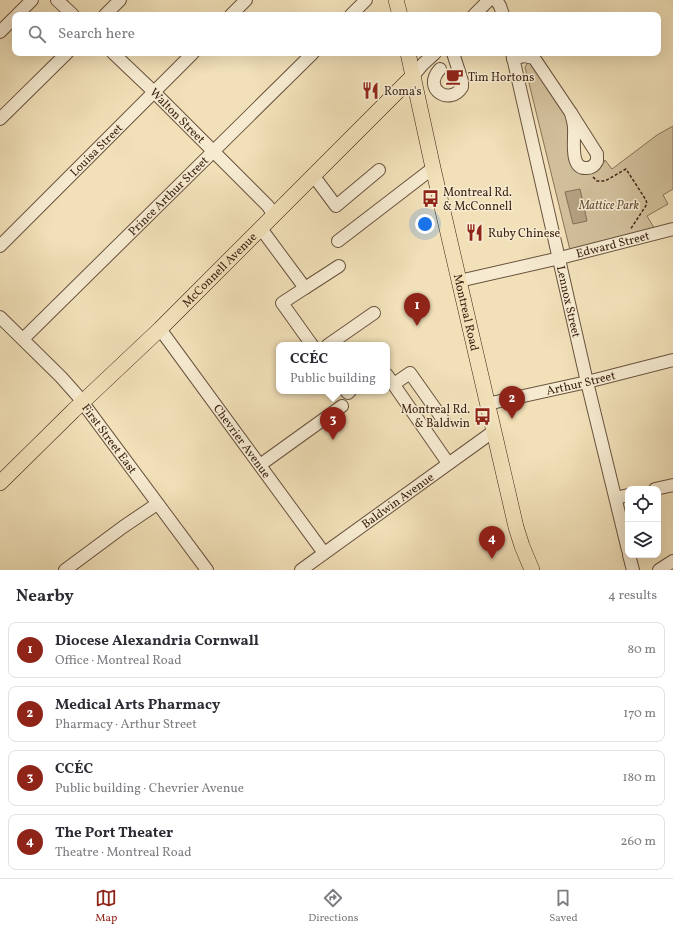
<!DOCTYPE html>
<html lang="en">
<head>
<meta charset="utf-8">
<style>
  :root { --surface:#fff; --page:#f7f7f7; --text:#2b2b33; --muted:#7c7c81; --line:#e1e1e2; --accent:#8f2418 }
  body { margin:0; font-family:Vollkorn,serif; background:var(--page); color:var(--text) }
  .controls { position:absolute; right:12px; bottom:12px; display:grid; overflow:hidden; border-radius:8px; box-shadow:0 4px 16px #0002 }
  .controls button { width:36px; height:36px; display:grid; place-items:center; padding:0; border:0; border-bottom:1px solid var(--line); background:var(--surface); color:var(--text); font:20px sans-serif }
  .you { position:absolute; left:425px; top:224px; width:14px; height:14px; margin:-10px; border:3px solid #fff; border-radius:50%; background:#1a73e8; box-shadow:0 0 0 6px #1a73e833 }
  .badge { display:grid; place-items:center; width:26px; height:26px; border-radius:50%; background:var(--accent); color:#fff; font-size:13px; font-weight:700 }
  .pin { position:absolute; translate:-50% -33px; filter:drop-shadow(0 1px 2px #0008) }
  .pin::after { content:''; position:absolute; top:21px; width:14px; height:12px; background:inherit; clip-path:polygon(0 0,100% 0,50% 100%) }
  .popup { position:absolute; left:276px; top:342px; width:114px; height:52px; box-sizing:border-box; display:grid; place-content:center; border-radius:8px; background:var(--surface); filter:drop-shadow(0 1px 3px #0005); font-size:13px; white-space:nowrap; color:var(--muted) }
  .popup b { font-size:15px; color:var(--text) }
  .popup::after { content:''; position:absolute; left:50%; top:100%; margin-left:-8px; border:8px solid transparent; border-top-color:var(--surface) }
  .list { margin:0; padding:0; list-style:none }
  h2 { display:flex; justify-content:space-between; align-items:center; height:52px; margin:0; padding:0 16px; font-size:17px }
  h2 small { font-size:13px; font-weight:400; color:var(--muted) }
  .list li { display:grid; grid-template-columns:26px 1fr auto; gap:12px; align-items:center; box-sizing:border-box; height:56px; margin:0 8px 8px; padding:0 8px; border:1px solid var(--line); border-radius:8px }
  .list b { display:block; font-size:15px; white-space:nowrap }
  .list p { margin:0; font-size:13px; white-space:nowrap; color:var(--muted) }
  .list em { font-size:13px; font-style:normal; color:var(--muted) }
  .icon { flex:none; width:22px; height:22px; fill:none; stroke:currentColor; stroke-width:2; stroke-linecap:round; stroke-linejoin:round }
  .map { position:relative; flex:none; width:673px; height:570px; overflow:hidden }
  .search { position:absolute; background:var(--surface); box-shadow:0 4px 16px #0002; left:12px; right:12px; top:12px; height:44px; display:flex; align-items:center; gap:10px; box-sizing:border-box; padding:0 14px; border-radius:8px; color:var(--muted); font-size:15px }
  .sheet { height:308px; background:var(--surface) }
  nav { display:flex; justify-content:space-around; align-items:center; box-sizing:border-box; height:56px; border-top:1px solid var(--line); background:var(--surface); font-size:11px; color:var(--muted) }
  nav a { display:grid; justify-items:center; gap:2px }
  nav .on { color:var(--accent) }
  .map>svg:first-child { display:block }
  .green { fill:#d2c09c; stroke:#887258 }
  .water { fill:#b4a081; stroke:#846e56 }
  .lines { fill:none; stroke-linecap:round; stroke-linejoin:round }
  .minor-casing { stroke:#6a523e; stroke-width:14 }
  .major-casing { stroke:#3d2315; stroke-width:16 }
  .path { stroke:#3d2315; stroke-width:1.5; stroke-dasharray:3 2; stroke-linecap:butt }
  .minor { stroke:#f6ebd1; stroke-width:12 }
  .major { stroke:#f1e0b8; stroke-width:15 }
  .labels { text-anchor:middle; stroke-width:3; stroke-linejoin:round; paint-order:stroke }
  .poi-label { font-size:12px; fill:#3d2315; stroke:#f6ebd1; text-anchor:start }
  .street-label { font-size:12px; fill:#3d2315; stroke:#f6ebd1 }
  .park-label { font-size:12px; font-style:italic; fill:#624a37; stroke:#f6ebd1 }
</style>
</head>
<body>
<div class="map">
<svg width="673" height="570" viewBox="0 0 673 570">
  <rect width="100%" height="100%" fill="#f1e0b8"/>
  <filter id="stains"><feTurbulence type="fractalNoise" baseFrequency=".005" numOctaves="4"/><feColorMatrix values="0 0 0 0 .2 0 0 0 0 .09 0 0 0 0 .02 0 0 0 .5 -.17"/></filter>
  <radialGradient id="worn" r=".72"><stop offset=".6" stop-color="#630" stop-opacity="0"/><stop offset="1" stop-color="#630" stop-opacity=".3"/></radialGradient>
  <path class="green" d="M 528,62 L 531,62 L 568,119 L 570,159 L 597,171 L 601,167 L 605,160 L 612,169 L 657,135 L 673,126 L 673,189 L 663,195 L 668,204 L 647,216 L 656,231 L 570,250 L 525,67 Z"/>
  <path class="water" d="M 580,189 L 587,221 L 573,224 L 565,192 Z"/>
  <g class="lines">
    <defs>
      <g id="minor">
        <path d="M 57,0 L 73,15"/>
        <path d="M 496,0 L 500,6 L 503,15"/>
        <path d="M 17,15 L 32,0"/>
        <path d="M 105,15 L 120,0"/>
        <path d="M 231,15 L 246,0"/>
        <path d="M 351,15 L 366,0"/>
        <path d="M 474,15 L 489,0"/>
        <path d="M 0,32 L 15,17"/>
        <path id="s1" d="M 113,53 L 154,92 L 268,206 L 274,216"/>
        <path id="s2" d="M 512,53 L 587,382 L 628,550"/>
        <path d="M 513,59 L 524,56 L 534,58 L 571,113"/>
        <path d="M 440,69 C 421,90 451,106 462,87 L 462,81 L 453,53"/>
        <path d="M 413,76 L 423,64 L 435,53"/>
        <path d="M 571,113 L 597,154 L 597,161 C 595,165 592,168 587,168 C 569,170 575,139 574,128 C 574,123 572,118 571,113 Z"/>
        <path d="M 0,119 L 67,53"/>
        <path d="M 313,175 L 336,206 L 379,170"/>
        <path d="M 265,234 L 305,288 L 282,303 L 312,345"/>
        <path d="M 338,241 L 433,168"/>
        <path id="s3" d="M 0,246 L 193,53"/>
        <path id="s4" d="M 459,281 L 560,258 L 673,229"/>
        <path d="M 305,288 L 339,266"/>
        <path id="s5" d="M 0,317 L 61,377 L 77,395 L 207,570"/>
        <path id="s6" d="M 160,329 L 324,553"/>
        <path id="s7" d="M 23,339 L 313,53"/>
        <path d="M 328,345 L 374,313"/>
        <path d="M 387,375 L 448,463"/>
        <path d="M 394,384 L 410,373 L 444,421"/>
        <path d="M 346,391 L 348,393 L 350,391"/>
        <path id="s8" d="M 487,404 L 587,382 L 673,360"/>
        <path d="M 260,465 L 342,406"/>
        <path d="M 655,489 L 673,485"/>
        <path d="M 616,498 L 628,495"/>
        <path d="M 629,555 L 633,570"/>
        <path d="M 65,570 L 123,527 L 157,504"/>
        <path id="s9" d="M 301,570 L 494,431"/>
        <path d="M 659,570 L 673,561"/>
      </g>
      <g id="major">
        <path d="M 396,0 L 400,15"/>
        <path id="s10" d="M 408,53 L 433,168 L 516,527 L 522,546 L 532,570"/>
        <path id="s11" d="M 0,483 L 73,411 L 160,329 L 413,76"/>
      </g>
    </defs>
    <use href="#minor" class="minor-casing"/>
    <use href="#major" class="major-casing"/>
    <path class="path" d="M 593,177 L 597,181 L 605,181 L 626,169 L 646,200 L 647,204 L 630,230"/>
    <use href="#minor" class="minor"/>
    <use href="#major" class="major"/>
  </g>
  <defs>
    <symbol id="cafe-bare" viewBox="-9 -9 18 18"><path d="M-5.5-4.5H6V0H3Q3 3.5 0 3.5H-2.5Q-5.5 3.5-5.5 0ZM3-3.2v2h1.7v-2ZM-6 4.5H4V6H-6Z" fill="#8f2418" stroke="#f6ebd1" stroke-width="2.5" paint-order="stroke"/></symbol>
    <symbol id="restaurant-bare" viewBox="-9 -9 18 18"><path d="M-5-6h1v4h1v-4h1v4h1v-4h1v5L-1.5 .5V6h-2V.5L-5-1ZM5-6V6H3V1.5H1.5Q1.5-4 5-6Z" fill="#8f2418" stroke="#f6ebd1" stroke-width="2.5" paint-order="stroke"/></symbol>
    <symbol id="bus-bare" viewBox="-9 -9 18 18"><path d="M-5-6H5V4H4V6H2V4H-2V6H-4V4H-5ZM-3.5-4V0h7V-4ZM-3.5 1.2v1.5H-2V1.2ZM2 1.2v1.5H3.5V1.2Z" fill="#8f2418" stroke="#f6ebd1" stroke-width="2.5" paint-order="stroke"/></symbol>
  </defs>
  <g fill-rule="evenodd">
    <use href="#cafe-bare" x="442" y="64" width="25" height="25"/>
    <use href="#restaurant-bare" x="358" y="78" width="25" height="25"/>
    <use href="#bus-bare" x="418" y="186" width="25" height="25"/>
    <use href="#restaurant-bare" x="462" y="220" width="25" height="25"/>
    <use href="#bus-bare" x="470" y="404" width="25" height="25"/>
  </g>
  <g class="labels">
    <g class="poi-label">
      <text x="468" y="81">Tim Hortons</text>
      <text x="384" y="95">Roma's</text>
      <text x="443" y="196">Montreal Rd.<tspan x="443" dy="14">&amp; McConnell</tspan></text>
      <text x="488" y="237">Ruby Chinese</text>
      <text x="470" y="413" text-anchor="end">Montreal Rd.<tspan x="470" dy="14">&amp; Baldwin</tspan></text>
    </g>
    <g class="street-label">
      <text dy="4" stroke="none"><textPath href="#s1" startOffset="90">Walton Street</textPath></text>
      <text dy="4" stroke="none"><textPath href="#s3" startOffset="136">Louisa Street</textPath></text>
      <text dy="4" stroke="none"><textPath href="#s7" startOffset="204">Prince Arthur Street</textPath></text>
      <text dy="4" stroke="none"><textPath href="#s4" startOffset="158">Edward Street</textPath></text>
      <text dy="4" stroke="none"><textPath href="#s11" startOffset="306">McConnell Avenue</textPath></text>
      <text dy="4" stroke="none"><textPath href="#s2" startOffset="255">Lennox Street</textPath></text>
      <text dy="4" stroke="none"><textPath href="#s10" startOffset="266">Montreal Road</textPath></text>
      <text dy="4" stroke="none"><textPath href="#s8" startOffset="96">Arthur Street</textPath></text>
      <text dy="4" stroke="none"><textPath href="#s5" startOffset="164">First Street East</textPath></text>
      <text dy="4" stroke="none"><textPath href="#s6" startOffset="139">Chevrier Avenue</textPath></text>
      <text dy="4" stroke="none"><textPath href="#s9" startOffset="119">Baldwin Avenue</textPath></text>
    </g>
    <g class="park-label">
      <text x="609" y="209">Mattice Park</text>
    </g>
  </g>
  <rect width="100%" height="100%" filter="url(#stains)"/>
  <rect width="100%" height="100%" fill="url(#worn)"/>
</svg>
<div class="controls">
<button><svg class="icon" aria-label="locate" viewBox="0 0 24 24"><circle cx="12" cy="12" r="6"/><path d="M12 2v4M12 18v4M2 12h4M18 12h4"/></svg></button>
<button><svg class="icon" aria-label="layers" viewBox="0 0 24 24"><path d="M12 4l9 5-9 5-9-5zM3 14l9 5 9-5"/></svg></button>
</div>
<div class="you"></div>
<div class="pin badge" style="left:417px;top:326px">1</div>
<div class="pin badge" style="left:512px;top:419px">2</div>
<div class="pin badge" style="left:333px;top:440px">3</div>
<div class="popup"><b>CCÉC</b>Public building</div>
<div class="pin badge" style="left:492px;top:559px">4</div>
<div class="search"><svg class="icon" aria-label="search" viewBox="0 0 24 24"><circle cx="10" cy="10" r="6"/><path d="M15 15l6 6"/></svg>Search here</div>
</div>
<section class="sheet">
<h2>Nearby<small>4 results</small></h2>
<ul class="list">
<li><span class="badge">1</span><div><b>Diocese Alexandria Cornwall</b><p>Office · Montreal Road</p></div><em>80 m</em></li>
<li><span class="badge">2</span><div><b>Medical Arts Pharmacy</b><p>Pharmacy · Arthur Street</p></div><em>170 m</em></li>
<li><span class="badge">3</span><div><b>CCÉC</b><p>Public building · Chevrier Avenue</p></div><em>180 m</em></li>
<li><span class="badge">4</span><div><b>The Port Theater</b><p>Theatre · Montreal Road</p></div><em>260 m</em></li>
</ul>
</section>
<nav>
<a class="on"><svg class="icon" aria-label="map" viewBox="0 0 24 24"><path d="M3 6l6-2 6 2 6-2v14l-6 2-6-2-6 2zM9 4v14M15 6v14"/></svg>Map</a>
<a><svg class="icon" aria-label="directions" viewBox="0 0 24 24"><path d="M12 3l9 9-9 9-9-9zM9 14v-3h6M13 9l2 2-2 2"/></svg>Directions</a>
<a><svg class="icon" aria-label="saved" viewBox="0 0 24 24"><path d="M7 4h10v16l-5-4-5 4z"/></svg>Saved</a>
</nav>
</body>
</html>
